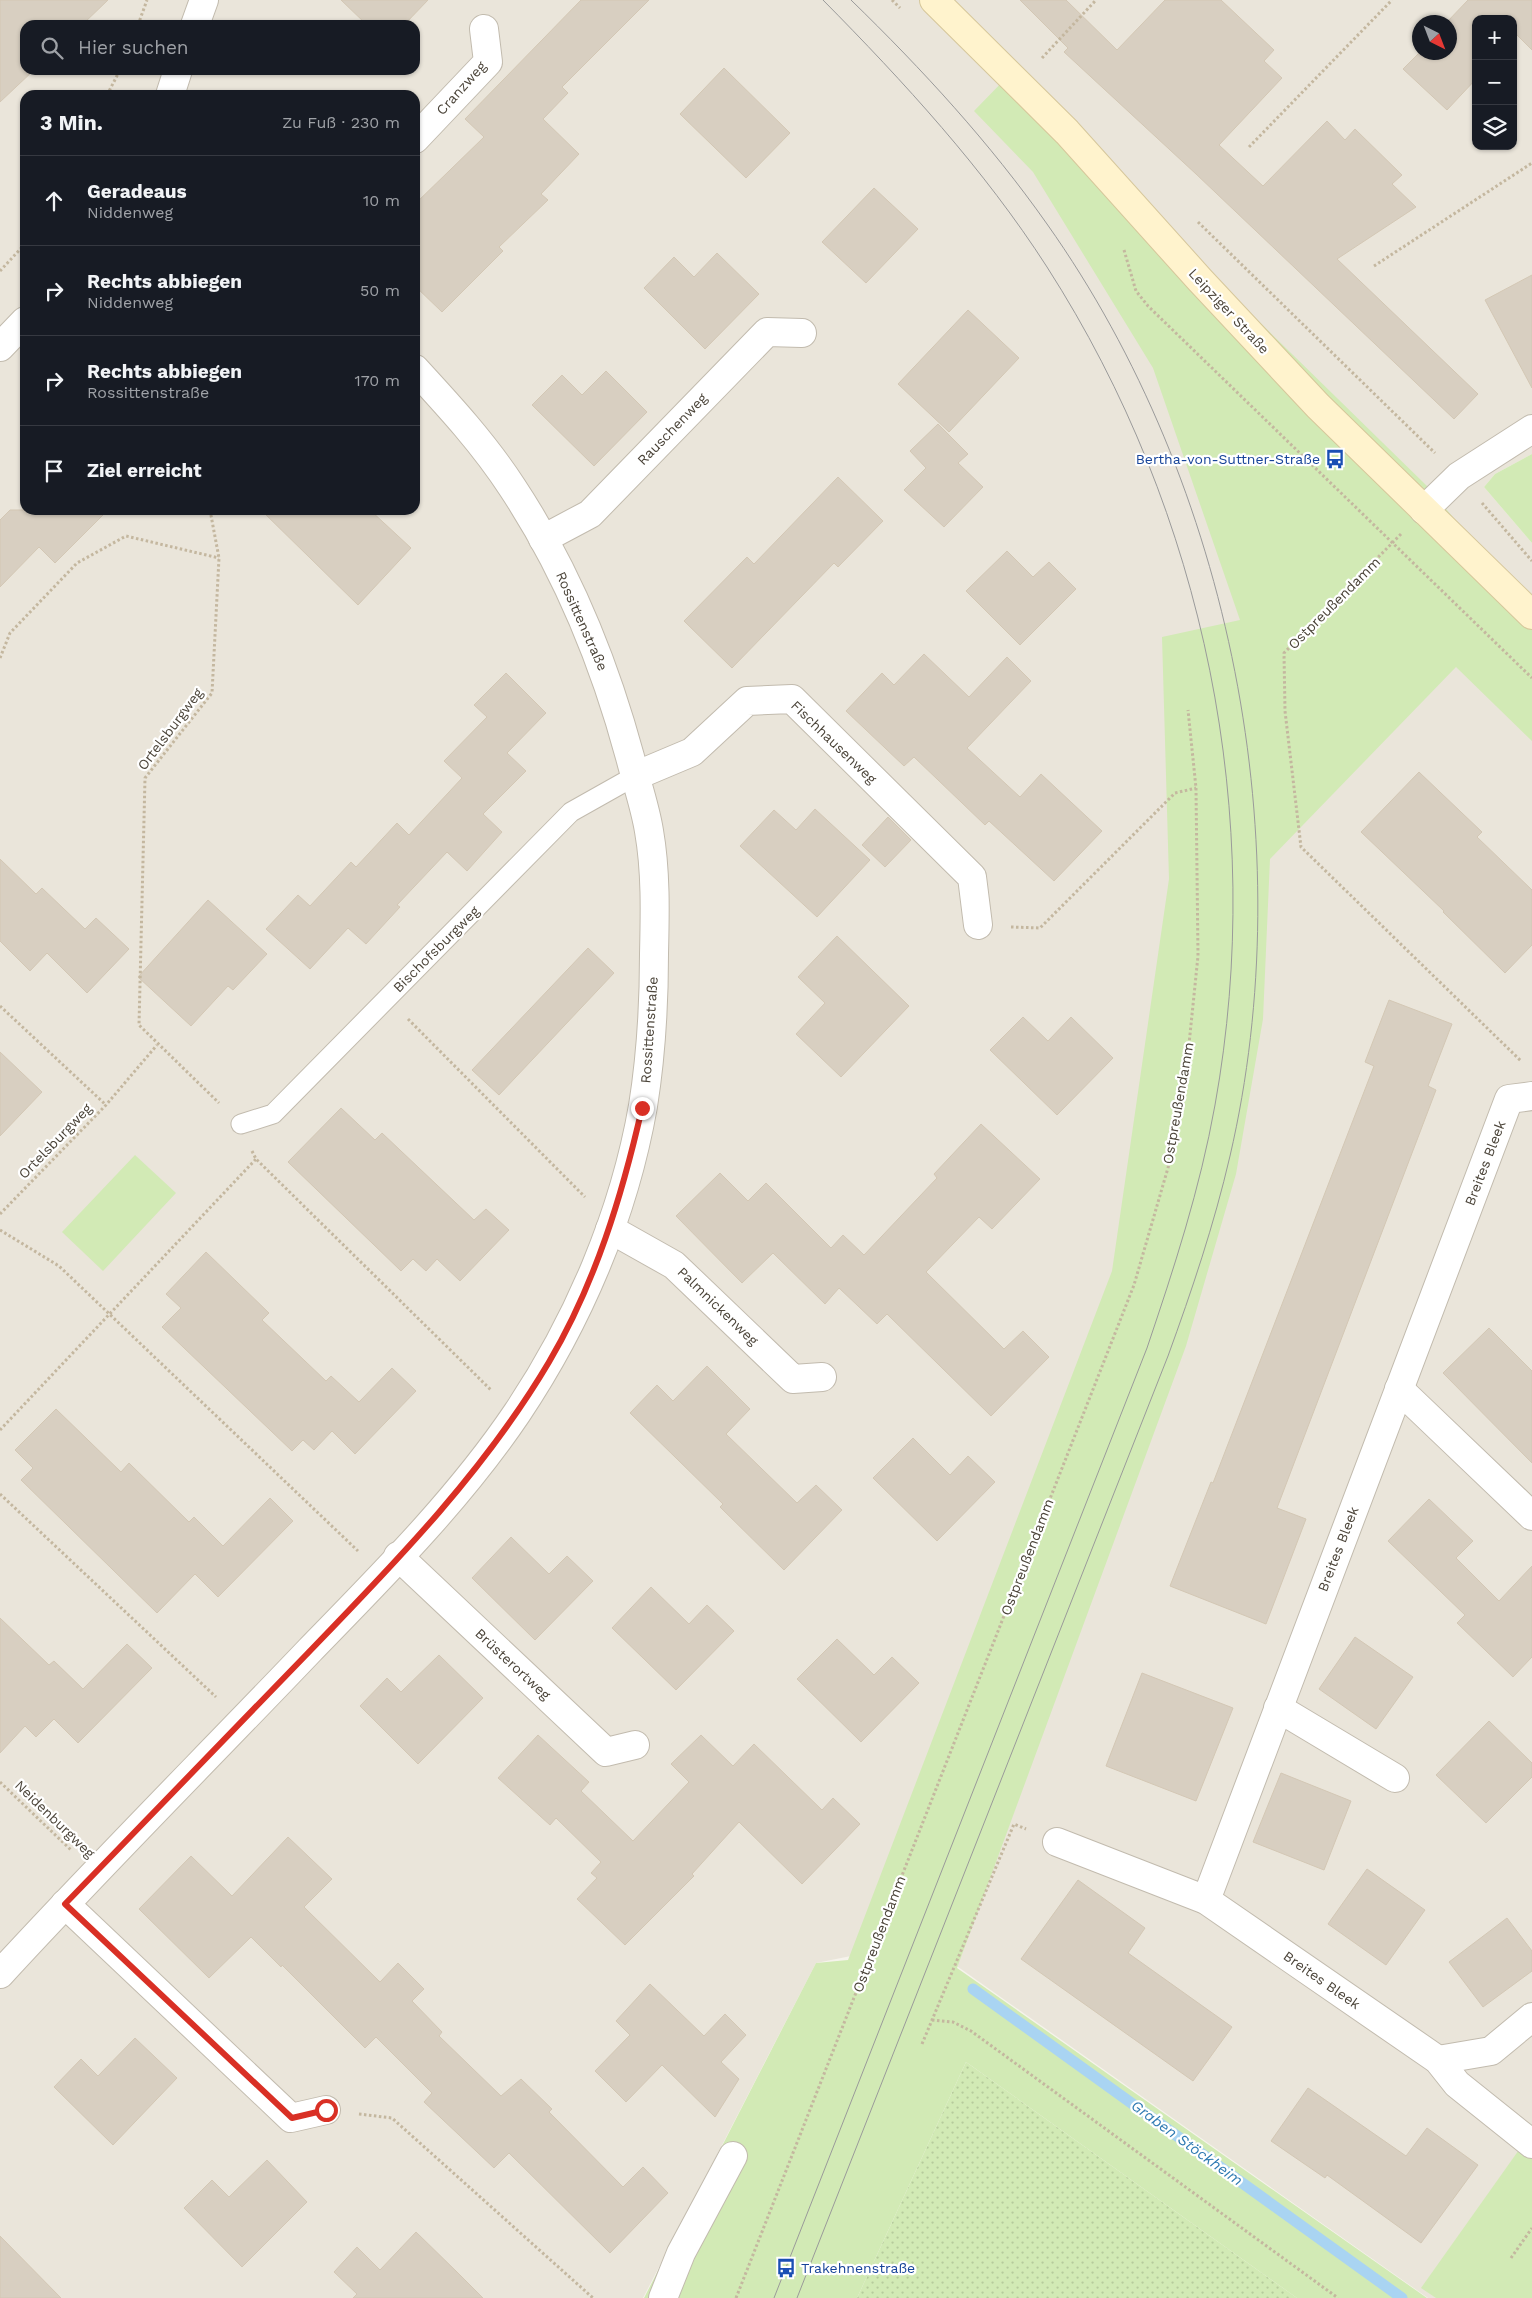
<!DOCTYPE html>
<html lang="de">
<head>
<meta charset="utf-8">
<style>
  :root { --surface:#171b24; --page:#242831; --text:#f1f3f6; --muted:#9ea1a6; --line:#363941 }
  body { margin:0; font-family:"Work Sans",sans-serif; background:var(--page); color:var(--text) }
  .controls { position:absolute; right:15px; top:15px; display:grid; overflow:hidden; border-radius:10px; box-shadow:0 1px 4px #0004 }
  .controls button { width:45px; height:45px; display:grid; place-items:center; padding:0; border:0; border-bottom:1px solid var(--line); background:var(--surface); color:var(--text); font:25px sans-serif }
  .compass { position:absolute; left:1412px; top:15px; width:45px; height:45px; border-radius:50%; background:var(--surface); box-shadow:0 1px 4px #0004; rotate:138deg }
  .stop { position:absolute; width:15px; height:15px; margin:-11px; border:4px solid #d93025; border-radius:50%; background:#fff }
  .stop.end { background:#d93025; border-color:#fff; box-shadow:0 1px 5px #0008 }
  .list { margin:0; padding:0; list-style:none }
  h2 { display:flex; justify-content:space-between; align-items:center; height:65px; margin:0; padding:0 20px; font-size:21px }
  h2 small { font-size:16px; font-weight:400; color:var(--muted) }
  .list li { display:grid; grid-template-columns:32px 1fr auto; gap:15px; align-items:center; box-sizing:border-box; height:90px; padding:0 20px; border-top:1px solid var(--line) }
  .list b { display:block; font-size:19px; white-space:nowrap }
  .list p { margin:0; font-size:16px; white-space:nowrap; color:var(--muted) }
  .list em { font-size:16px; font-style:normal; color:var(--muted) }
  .icon { flex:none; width:28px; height:28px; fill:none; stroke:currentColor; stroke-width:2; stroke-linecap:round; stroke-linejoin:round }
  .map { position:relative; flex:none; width:1532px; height:2298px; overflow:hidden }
  .search { position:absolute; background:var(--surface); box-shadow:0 1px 4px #0004; left:20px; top:20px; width:400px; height:55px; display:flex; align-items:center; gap:12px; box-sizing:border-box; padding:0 18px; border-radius:15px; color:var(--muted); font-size:19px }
  .panel { position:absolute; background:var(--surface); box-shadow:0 1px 4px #0004; left:20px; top:90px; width:400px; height:425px; border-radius:15px }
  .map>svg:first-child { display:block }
  .residential { fill:#eae5da; fill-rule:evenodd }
  .grass { fill:url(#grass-dots) }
  .green { fill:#d2eab5 }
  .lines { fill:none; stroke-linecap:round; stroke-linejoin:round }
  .stream { stroke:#a9d4f2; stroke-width:11 }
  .building { fill:#d8cfc1; stroke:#d3c7b4 }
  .lane-casing { stroke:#c2bbae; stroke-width:21 }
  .street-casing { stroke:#c2bbae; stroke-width:30 }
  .secondary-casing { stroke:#d6c79b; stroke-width:30 }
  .path { stroke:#c4b79f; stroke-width:3; stroke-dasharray:2.5 2.5; stroke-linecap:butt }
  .lane { stroke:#fff; stroke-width:19 }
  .street { stroke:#fff; stroke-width:28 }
  .secondary { stroke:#fff3cd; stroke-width:28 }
  .tram { stroke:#9a9a9a; stroke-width:1 }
  .route { stroke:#d93025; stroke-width:6 }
  .labels { text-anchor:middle; stroke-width:4.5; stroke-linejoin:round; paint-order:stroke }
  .street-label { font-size:14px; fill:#4b4439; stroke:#fff }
  .transit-label { font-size:14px; fill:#164399; stroke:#fff; text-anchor:end }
  .water-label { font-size:15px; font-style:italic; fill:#2e7ab2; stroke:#fff }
</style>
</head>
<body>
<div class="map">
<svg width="1532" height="2298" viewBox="0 0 1532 2298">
  <defs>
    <pattern id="grass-dots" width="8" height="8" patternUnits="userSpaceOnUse" patternTransform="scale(1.25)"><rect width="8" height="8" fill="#d2eab5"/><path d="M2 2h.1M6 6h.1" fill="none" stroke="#b6ca9c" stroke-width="1.8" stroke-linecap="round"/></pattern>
  </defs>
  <rect width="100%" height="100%" fill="#f6f3ec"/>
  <path class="residential" d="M 0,0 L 1532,0 L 1532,454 L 1495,474 L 1484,487 L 1532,543 L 1532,2298 L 1428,2298 L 944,1957 L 866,1953 L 816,1963 L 643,2298 L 0,2298 ZM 1476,19 L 1513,19 L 1513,146 L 1476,146 ZM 1420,22 L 1450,22 L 1450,52 L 1420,52 ZM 25,25 L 415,25 L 415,70 L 25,70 ZM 25,95 L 415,95 L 415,510 L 25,510 Z"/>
  <path class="grass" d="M 966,2062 L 1297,2298 L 857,2298 Z"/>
  <g class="green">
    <path d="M 1008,76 L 1428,487 L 1532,613 L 1532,741 L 1456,667 L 1270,859 L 1263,1019 L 1236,1174 L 1186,1346 L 957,1968 L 1427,2298 L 1297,2298 L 966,2062 L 857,2298 L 644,2298 L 816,1963 L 848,1960 L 1112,1271 L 1169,879 L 1162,637 L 1240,620 L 1153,368 L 1033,172 L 974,111 Z"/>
    <path d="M 1532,454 L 1532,543 L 1484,487 L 1495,474 Z"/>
    <path d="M 135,1155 L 176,1193 L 103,1271 L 62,1232 Z"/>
    <path d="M 1521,2147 L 1532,2155 L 1532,2298 L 1436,2298 L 1421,2288 Z"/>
  </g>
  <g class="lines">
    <path class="stream" d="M 973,1989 L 1402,2298"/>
  </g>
  <g class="building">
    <path d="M 0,0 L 108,0 L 82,25 L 25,25 L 25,70 L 34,70 L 0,102 Z"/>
    <path d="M 341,0 L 428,0 L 404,25 L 367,25 Z"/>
    <path d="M 581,0 L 649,0 L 562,87 L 568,93 L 543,119 L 579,154 L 541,194 L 548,200 L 499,247 L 503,251 L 442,312 L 415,286 L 415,204 L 484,137 L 465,119 Z"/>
    <path d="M 1020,0 L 1066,0 L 1117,50 L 1165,0 L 1221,0 L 1274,50 L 1264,61 L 1282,78 L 1219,145 L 1263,186 L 1327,121 L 1345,140 L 1355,129 L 1402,175 L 1392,184 L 1416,207 L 1337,259 L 1478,394 L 1454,419 L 1196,174 L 1064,52 L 1068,48 Z"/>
    <path d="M 1468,0 L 1532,0 L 1532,50 L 1517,35 L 1513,39 L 1513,19 L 1476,19 L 1476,79 L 1447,110 L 1403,69 L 1420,52 L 1450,52 L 1450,22 L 1447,22 Z"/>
    <path d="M 724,68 L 790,133 L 746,178 L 680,114 Z"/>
    <path d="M 874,188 L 918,229 L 866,283 L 822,242 Z"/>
    <path d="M 717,253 L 759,294 L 705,349 L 644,288 L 674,257 L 694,277 Z"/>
    <path d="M 1532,275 L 1532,388 L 1485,300 Z"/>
    <path d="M 968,310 L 1019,358 L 949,432 L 898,384 Z"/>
    <path d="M 606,371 L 647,412 L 594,466 L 532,405 L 562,375 L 582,395 Z"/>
    <path d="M 938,424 L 968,454 L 958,463 L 983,487 L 944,527 L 904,490 L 926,468 L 910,451 Z"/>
    <path d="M 838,477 L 883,521 L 838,567 L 834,563 L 732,668 L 684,621 L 747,557 L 754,564 Z"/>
    <path d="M 10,510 L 108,510 L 55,563 L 39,547 L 0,587 L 0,520 Z"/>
    <path d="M 261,510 L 370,510 L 411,548 L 358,605 Z"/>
    <path d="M 1007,551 L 1033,577 L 1049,562 L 1076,589 L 1020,645 L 966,591 Z"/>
    <path d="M 924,654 L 969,697 L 1007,657 L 1031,681 L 967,748 L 1020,797 L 1041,774 L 1102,831 L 1054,881 L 989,821 L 985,825 L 914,757 L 904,766 L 846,711 L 882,673 L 894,685 Z"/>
    <path d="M 506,673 L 546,713 L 507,753 L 526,771 L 483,814 L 502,832 L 467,871 L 447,852 L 397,905 L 400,907 L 366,944 L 348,928 L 310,969 L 266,929 L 298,895 L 310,906 L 351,862 L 356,867 L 397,823 L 409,835 L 462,778 L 444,761 L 487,717 L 474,705 Z"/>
    <path d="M 1419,772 L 1482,832 L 1477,837 L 1532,890 L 1532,945 L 1505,973 L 1443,912 L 1444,911 L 1361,832 Z"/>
    <path d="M 815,809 L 870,860 L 817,917 L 740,846 L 774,810 L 796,830 Z"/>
    <path d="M 888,817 L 911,840 L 885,867 L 862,845 Z"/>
    <path d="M 0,859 L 36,894 L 42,888 L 85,929 L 96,918 L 129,949 L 87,993 L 47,953 L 30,971 L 0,941 Z"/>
    <path d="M 208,900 L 267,954 L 233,990 L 228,986 L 191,1026 L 138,977 Z"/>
    <path d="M 837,936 L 909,1006 L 841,1077 L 796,1034 L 825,1003 L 798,977 Z"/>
    <path d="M 588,948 L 614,973 L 499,1095 L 472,1070 Z"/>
    <path d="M 1389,1000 L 1452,1024 L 1428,1086 L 1436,1090 L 1277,1508 L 1306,1519 L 1266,1624 L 1170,1586 L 1211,1482 L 1213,1483 L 1374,1066 L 1365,1062 Z"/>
    <path d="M 1023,1017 L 1048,1041 L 1071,1017 L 1113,1058 L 1057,1115 L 990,1050 Z"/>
    <path d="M 0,1052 L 42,1092 L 0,1136 Z"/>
    <path d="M 341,1108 L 375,1140 L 382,1133 L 474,1220 L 486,1209 L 509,1230 L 460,1281 L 437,1259 L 426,1271 L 413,1259 L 401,1271 L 288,1162 Z"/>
    <path d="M 981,1124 L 1040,1179 L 992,1229 L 979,1217 L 926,1272 L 1004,1349 L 1023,1331 L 1049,1357 L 991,1416 L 887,1314 L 877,1324 L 839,1288 L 825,1304 L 773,1253 L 742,1283 L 676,1216 L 720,1173 L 748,1201 L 766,1183 L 831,1248 L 843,1235 L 864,1255 L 937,1178 L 934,1174 Z"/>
    <path d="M 206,1252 L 269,1313 L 262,1320 L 326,1381 L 331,1376 L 359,1402 L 392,1368 L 416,1391 L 355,1454 L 332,1431 L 314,1450 L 303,1440 L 292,1451 L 162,1327 L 181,1308 L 166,1294 Z"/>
    <path d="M 1489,1328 L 1532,1371 L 1532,1463 L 1443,1373 Z"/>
    <path d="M 707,1366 L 750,1409 L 726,1434 L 797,1503 L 816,1485 L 842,1510 L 784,1570 L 720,1507 L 723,1504 L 630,1413 L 657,1385 L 673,1401 Z"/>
    <path d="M 56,1409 L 121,1472 L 129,1463 L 189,1522 L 194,1517 L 223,1546 L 270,1498 L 293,1521 L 218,1597 L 195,1574 L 157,1613 L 21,1480 L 33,1468 L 15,1450 Z"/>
    <path d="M 913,1438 L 950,1475 L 968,1456 L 995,1482 L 937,1541 L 873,1478 Z"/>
    <path d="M 1429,1499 L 1473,1541 L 1456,1558 L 1499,1601 L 1532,1566 L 1532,1657 L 1513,1677 L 1457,1623 L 1465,1615 L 1388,1541 Z"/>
    <path d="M 511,1537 L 549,1574 L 567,1556 L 593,1581 L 535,1640 L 472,1578 Z"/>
    <path d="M 651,1587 L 689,1624 L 707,1605 L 734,1631 L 676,1690 L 612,1628 Z"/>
    <path d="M 0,1618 L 49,1665 L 54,1661 L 83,1689 L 127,1644 L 152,1668 L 78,1743 L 54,1719 L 36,1737 L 25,1726 L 0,1753 Z"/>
    <path d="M 1355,1637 L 1413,1677 L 1376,1729 L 1319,1689 Z"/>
    <path d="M 837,1639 L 874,1675 L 892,1657 L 919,1683 L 861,1742 L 797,1679 Z"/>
    <path d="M 439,1655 L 483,1698 L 418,1764 L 360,1706 L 387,1678 L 401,1692 Z"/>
    <path d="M 1142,1673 L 1233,1708 L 1196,1801 L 1106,1766 Z"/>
    <path d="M 1489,1721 L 1532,1763 L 1532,1777 L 1486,1823 L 1436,1775 Z"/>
    <path d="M 538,1735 L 589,1782 L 581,1791 L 633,1841 L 689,1782 L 671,1764 L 701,1735 L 733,1766 L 754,1744 L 822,1810 L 833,1798 L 860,1824 L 802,1884 L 739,1822 L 692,1874 L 694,1876 L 625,1945 L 577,1899 L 597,1878 L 591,1873 L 601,1862 L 556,1818 L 550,1825 L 498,1778 Z"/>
    <path d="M 1281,1773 L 1351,1801 L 1324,1870 L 1253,1842 Z"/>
    <path d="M 288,1837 L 332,1879 L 304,1907 L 380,1982 L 398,1963 L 424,1989 L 412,2001 L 442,2032 L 439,2036 L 501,2096 L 521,2079 L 552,2109 L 549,2112 L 623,2187 L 643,2167 L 668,2193 L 610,2253 L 509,2153 L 494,2168 L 424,2102 L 432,2093 L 376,2037 L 365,2048 L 282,1965 L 281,1967 L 251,1937 L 209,1978 L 139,1909 L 191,1856 L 232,1896 Z"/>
    <path d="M 1367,1869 L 1425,1910 L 1386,1965 L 1328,1924 Z"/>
    <path d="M 1078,1880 L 1145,1928 L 1128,1953 L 1232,2027 L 1193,2081 L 1021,1959 Z"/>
    <path d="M 1507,1918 L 1532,1951 L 1532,1971 L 1483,2007 L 1449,1962 Z"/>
    <path d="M 650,1984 L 704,2036 L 725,2014 L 746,2035 L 721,2062 L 739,2079 L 715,2117 L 662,2065 L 626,2102 L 595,2071 L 630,2035 L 616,2021 Z"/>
    <path d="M 135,2038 L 177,2078 L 113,2145 L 54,2087 L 81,2059 L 98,2076 Z"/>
    <path d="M 1308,2088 L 1406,2156 L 1427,2128 L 1478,2165 L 1421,2243 L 1327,2175 L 1325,2178 L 1271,2141 Z"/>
    <path d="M 267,2160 L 307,2202 L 242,2267 L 184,2208 L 212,2180 L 229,2197 Z"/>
    <path d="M 416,2232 L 457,2272 L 483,2298 L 353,2298 L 357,2294 L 334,2272 L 357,2247 L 380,2270 Z"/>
    <path d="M 0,2236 L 61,2298 L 0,2298 Z"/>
  </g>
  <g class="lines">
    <defs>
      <path id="lane" d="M 241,1124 L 273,1114 L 571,812 L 635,776"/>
      <g id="street">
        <path d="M 195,25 L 204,0"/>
        <path d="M 170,95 L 178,70"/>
        <path d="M 415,139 L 488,62 L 484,29"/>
        <path d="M 0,347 L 25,321"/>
        <path d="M 1424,510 L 1459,476 L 1532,429"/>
        <path d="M 543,539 L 590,514 L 767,332 L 802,333"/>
        <path d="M 635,776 L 692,752 L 747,701 L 792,699 L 972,877 L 978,925"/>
        <path d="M 610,1229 L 674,1265 L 793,1379 L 822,1377"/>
        <path d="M 1399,1389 L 1532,1516"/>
        <path d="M 398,1556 L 606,1752 L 635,1745"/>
        <path d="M 1278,1708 L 1395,1778"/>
        <path d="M 1057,1842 L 1206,1900 L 1438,2060 L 1457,2084 L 1532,2144"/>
        <path d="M 1206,1900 L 1509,1099 L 1532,1096"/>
        <path d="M 65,1904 L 291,2118 L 326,2110"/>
        <path d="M 0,1974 C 101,1864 207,1758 310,1650 C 382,1576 459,1499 517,1413 C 578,1322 624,1215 643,1106 C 651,1056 654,1005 654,954 C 655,913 656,871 649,831 C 645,806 636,781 630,757 C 604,661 567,570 512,487 C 484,444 450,407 415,369"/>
        <path d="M 1438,2060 L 1491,2051 L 1532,2017"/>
        <path d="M 663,2298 L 681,2253 L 733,2156"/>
      </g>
      <path id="secondary" d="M 934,0 L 1067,132 L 1200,280 L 1318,406 L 1532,615"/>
    </defs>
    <use href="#lane" class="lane-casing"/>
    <use href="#street" class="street-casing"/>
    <use href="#secondary" class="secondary-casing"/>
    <g class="path">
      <path d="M 892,0 L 900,8"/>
      <path d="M 138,25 L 147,0"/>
      <path d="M 1042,58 L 1096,0"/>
      <path d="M 107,95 L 120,70"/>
      <path d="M 1249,147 L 1392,0"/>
      <path d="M 1198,222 L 1435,453"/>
      <path d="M 1124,250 L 1136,291 L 1148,306 L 1532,678"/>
      <path d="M 1374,266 L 1532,163"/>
      <path d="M 0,271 L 25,244"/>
      <path d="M 1482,503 L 1532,561"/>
      <path d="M 210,510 L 219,558 L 212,693 L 145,778 L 139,1025 L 219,1103"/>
      <path d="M 1401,534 L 1284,653 L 1285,711 L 1301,847 L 1521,1061"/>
      <path d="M 0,658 L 10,633 L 77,563 L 126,536 L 219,558"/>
      <path d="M 1011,927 L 1040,928 L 1175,793 L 1196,788"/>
      <path d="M 0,1006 L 106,1105"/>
      <path d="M 408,1019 L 585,1197"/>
      <path d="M 252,1151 L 256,1159 L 491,1390"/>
      <path d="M 0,1214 L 106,1105 L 157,1045"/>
      <path d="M 0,1230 L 59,1266 L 358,1551"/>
      <path d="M 0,1430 L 256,1159"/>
      <path d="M 0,1494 L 216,1697"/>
      <path d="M 0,1782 L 71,1850"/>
      <path d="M 932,2020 L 953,2022 L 971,2031 L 1338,2298"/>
      <path d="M 922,2044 L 1014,1824 L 1026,1829"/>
      <path d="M 359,2114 L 392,2118 L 593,2298"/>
      <path d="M 1511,2258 L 1532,2228"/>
      <path d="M 736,2298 L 1134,1285 L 1172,1154 L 1188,1054 L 1198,956 L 1196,788 L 1188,710"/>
    </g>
    <use href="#lane" class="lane"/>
    <use href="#street" class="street"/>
    <use href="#secondary" class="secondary"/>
    <g class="tram">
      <path d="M 774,2298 L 1147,1348 C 1174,1268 1200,1189 1215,1105 C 1267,817 1205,513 1047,267 C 984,169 904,82 823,0"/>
      <path d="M 797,2298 L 1168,1356 C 1192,1290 1214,1225 1230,1156 C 1302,846 1232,485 1047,224 C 990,143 923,70 851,0"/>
    </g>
  </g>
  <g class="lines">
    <path class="route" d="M 326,2110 L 292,2118 L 65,1904 C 146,1821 226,1738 306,1655 C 394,1564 484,1472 549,1362 C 595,1284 622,1196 642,1108"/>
  </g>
  <defs>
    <symbol id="bus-bare" viewBox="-9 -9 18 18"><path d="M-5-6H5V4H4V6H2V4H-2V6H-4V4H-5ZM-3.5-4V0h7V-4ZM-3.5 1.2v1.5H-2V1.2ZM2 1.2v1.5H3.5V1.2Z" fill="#1a4fb4" stroke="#fff" stroke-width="2.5" paint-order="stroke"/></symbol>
  </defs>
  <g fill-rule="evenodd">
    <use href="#bus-bare" x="1321" y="445" width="28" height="28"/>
    <use href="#bus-bare" x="772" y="2254" width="28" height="28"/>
  </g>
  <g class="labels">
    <g class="street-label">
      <text transform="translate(461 88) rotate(-48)" y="5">Cranzweg</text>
      <text transform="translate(1229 311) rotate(47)" y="5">Leipziger Straße</text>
      <text transform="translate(672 429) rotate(-46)" y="5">Rauschenweg</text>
      <text transform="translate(1334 603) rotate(-45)" y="5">Ostpreußendamm</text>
      <text transform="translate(582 621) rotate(66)" y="5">Rossittenstraße</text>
      <text transform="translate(170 729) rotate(-53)" y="5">Ortelsburgweg</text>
      <text transform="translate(834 742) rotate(44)" y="5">Fischhausenweg</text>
      <text transform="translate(436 949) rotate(-45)" y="5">Bischofsburgweg</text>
      <text transform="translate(649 1030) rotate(-86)" y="5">Rossittenstraße</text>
      <text transform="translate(1178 1103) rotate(-80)" y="5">Ostpreußendamm</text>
      <text transform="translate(55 1141) rotate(-46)" y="5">Ortelsburgweg</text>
      <text transform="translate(1485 1163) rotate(-69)" y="5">Breites Bleek</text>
      <text transform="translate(718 1306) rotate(44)" y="5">Palmnickenweg</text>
      <text transform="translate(1338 1549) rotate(-69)" y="5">Breites Bleek</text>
      <text transform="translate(1027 1557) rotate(-69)" y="5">Ostpreußendamm</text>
      <text transform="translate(513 1664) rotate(43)" y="5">Brüsterortweg</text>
      <text transform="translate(55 1819) rotate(44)" y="5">Neidenburgweg</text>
      <text transform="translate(879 1934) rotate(-69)" y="5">Ostpreußendamm</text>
      <text transform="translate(1322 1980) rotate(35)" y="5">Breites Bleek</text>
    </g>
    <g class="transit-label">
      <text x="1320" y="464">Bertha-von-Suttner-Straße</text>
      <text x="801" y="2273" text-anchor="start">Trakehnenstraße</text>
    </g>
    <g class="water-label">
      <text transform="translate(1187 2143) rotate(36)" y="5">Graben Stöckheim</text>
    </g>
  </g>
</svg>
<div class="controls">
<button>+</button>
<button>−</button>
<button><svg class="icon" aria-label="layers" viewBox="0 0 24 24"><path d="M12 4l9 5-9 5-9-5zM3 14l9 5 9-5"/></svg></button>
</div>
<svg class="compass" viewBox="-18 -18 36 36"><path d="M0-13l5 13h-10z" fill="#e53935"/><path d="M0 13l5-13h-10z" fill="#9ea1a6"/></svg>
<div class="stop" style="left:326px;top:2110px"></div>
<div class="stop end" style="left:642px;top:1108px"></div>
<div class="search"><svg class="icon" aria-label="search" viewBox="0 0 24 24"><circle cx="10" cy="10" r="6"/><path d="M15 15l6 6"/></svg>Hier suchen</div>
<section class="panel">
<h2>3 Min.<small>Zu Fuß · 230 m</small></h2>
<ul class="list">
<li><svg class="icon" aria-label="ahead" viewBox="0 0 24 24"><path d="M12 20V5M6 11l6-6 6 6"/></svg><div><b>Geradeaus</b><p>Niddenweg</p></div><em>10 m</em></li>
<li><svg class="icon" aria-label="right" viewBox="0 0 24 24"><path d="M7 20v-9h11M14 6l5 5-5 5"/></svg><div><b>Rechts abbiegen</b><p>Niddenweg</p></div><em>50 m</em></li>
<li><svg class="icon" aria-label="right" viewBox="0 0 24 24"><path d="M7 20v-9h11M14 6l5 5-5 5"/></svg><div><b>Rechts abbiegen</b><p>Rossittenstraße</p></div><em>170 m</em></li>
<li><svg class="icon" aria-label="arrive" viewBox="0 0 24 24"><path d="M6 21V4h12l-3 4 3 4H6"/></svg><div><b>Ziel erreicht</b></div></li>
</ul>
</section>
</div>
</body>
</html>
